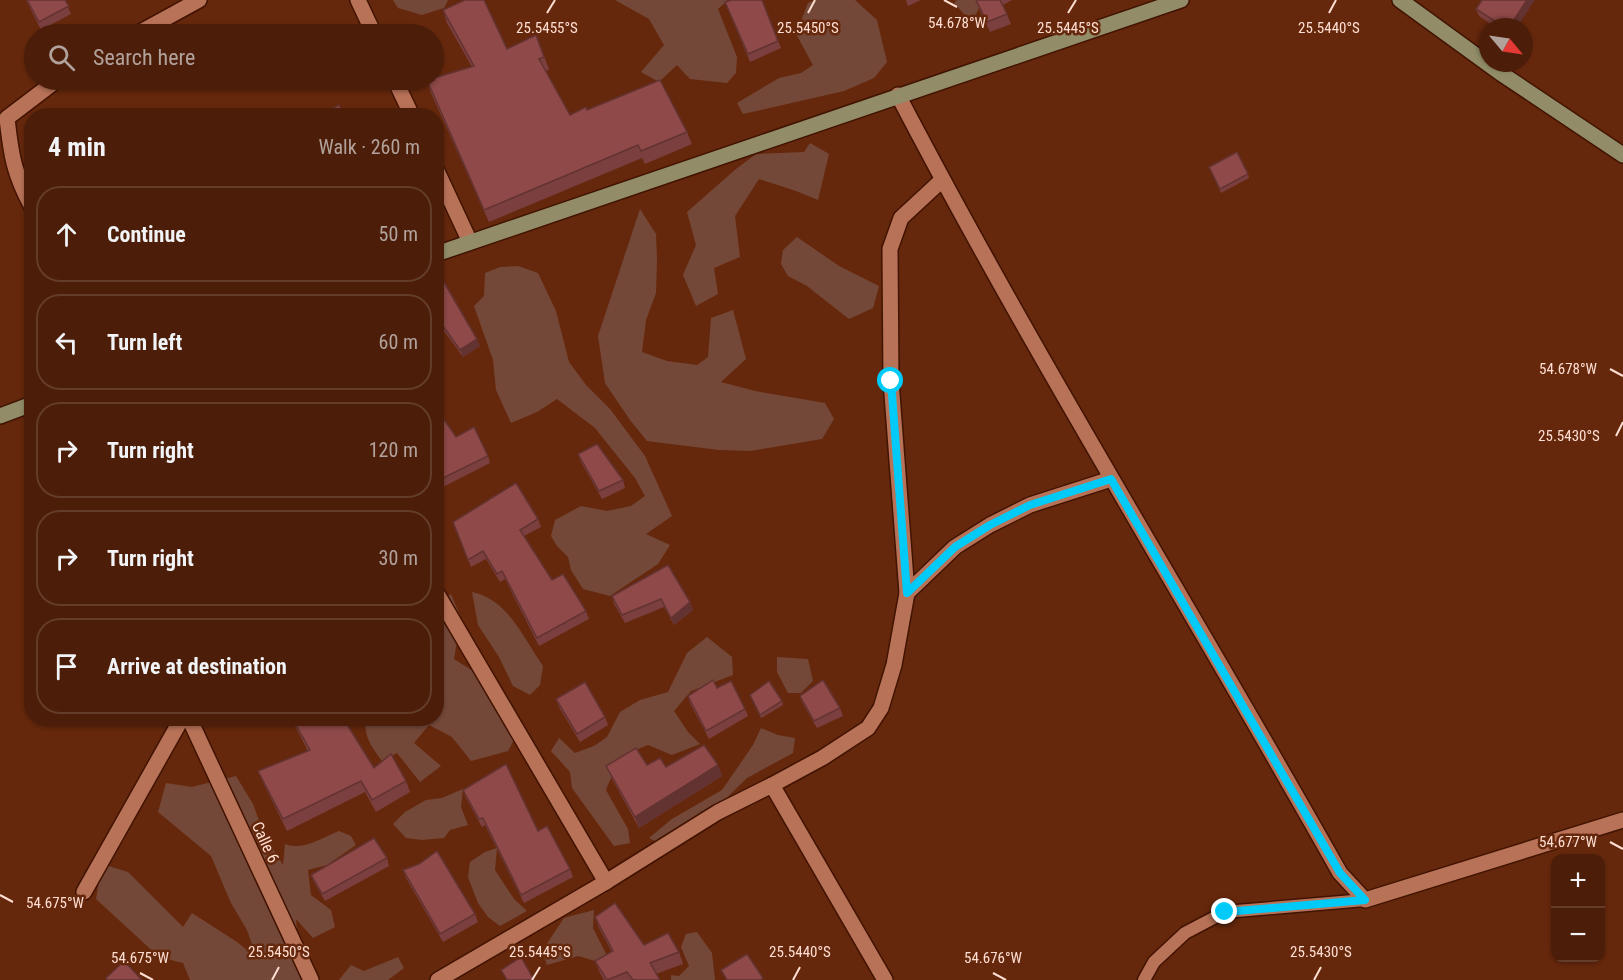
<!DOCTYPE html>
<html lang="en">
<head>
<meta charset="utf-8">
<style>
  :root { --surface:#4c1e09; --page:#532712; --text:#f1f3f6; --muted:#b2a29c; --line:#633c2a }
  body { margin:0; font-family:"Roboto Condensed",sans-serif; background:var(--page); color:var(--text) }
  .controls { position:absolute; right:18px; bottom:18px; display:grid; overflow:hidden; border-radius:12px; box-shadow:0 2px 4px #0004 }
  .controls button { width:54px; height:54px; display:grid; place-items:center; padding:0; border:0; border-bottom:2px solid var(--line); background:var(--surface); color:var(--text); font:30px sans-serif }
  .compass { position:absolute; left:1479px; top:18px; width:54px; height:54px; border-radius:50%; background:var(--surface); box-shadow:0 2px 4px #0004; rotate:119deg }
  .stop { position:absolute; width:18px; height:18px; margin:-14px; border:4px solid #00cbf8; border-radius:50%; background:#fff }
  .stop.end { background:#00cbf8; border-color:#fff; box-shadow:0 2px 6px #0008 }
  .list { margin:0; padding:0; list-style:none }
  h2 { display:flex; justify-content:space-between; align-items:center; height:78px; margin:0; padding:0 24px; font-size:26px }
  h2 small { font-size:20px; font-weight:400; color:var(--muted) }
  .list li { display:grid; grid-template-columns:39px 1fr auto; gap:18px; align-items:center; box-sizing:border-box; height:96px; margin:0 12px 12px; padding:0 12px; border:2px solid var(--line); border-radius:24px }
  .list b { display:block; font-size:22px; white-space:nowrap }
  .list em { font-size:20px; font-style:normal; color:var(--muted) }
  .icon { flex:none; width:33px; height:33px; fill:none; stroke:currentColor; stroke-width:2; stroke-linecap:round; stroke-linejoin:round }
  .map { position:relative; flex:none; width:1623px; height:980px; overflow:hidden }
  .search { position:absolute; background:var(--surface); box-shadow:0 2px 4px #0004; left:24px; top:24px; width:420px; height:66px; display:flex; align-items:center; gap:15px; box-sizing:border-box; padding:0 21px; border-radius:33px; color:var(--muted); font-size:22px }
  .panel { position:absolute; background:var(--surface); box-shadow:0 2px 4px #0004; left:24px; top:108px; width:420px; height:618px; border-radius:24px }
  .map>svg:first-child { display:block }
  .green { fill:#744838 }
  .lines { fill:none; stroke-linecap:round; stroke-linejoin:round }
  .lane-casing { stroke:#411301; stroke-width:15 }
  .street-casing { stroke:#411301; stroke-width:18 }
  .secondary-casing { stroke:#411301; stroke-width:18 }
  .lane { stroke:#b87257; stroke-width:12 }
  .street { stroke:#b87257; stroke-width:15 }
  .secondary { stroke:#928d68; stroke-width:15 }
  .wall { fill:#7a3f3e }
  .shaded-wall { fill:#633332 }
  .building { fill:#8e4948; stroke:#633332; stroke-width:1.5 }
  .route { stroke:#00cbf8; stroke-width:8 }
  .ticks { fill:none; stroke:#feded2; stroke-width:2 }
  .labels { text-anchor:middle; stroke-width:5; stroke-linejoin:round; paint-order:stroke }
  .street-label { font-size:16px; fill:#feded2; stroke:#66280c }
  .ticks-label { font-size:15px; text-anchor:middle; fill:#feded2; stroke:#66280c; stroke-width:5; stroke-linejoin:round; paint-order:stroke }
</style>
</head>
<body>
<div class="map">
<svg width="1623" height="980" viewBox="0 0 1623 980">
  <rect width="100%" height="100%" fill="#66280c"/>
  <g class="green">
    <path d="M 393,0 L 448,0 L 444,8 L 422,15 L 398,8 Z"/>
    <path d="M 615,0 L 728,0 L 718,9 L 737,57 L 736,73 L 727,83 L 690,79 L 677,65 L 659,82 L 641,72 L 664,45 L 649,19 Z"/>
    <path d="M 815,0 L 855,0 L 877,20 L 887,62 L 874,78 L 844,91 L 743,114 L 737,103 L 779,78 L 801,73 L 813,65 L 796,34 L 808,3 Z"/>
    <path d="M 957,0 L 983,0 L 974,18 L 964,14 L 954,3 Z"/>
    <path d="M 810,143 L 829,154 L 818,200 L 796,191 L 759,179 L 735,216 L 740,257 L 714,268 L 718,294 L 696,306 L 683,275 L 696,245 L 687,212 L 736,169 L 756,154 L 804,152 Z"/>
    <path d="M 640,209 L 656,234 L 657,259 L 656,293 L 646,320 L 642,352 L 667,361 L 697,365 L 708,357 L 711,318 L 733,310 L 746,359 L 721,382 L 755,391 L 825,403 L 834,419 L 822,439 L 750,451 L 719,450 L 647,441 L 630,420 L 605,383 L 598,336 Z"/>
    <path d="M 797,237 L 839,266 L 879,286 L 873,308 L 849,319 L 807,286 L 788,276 L 781,264 L 783,250 Z"/>
    <path d="M 518,266 L 538,273 L 556,311 L 569,362 L 586,385 L 610,409 L 645,456 L 672,516 L 646,534 L 670,545 L 658,564 L 610,596 L 583,589 L 571,570 L 568,557 L 557,546 L 551,536 L 555,520 L 581,506 L 607,511 L 631,506 L 645,496 L 635,478 L 595,428 L 557,399 L 537,412 L 511,423 L 496,390 L 493,360 L 474,306 L 484,296 L 485,273 L 500,267 Z"/>
    <path d="M 472,592 C 509,600 523,638 543,666 L 540,685 L 530,695 L 513,686 L 499,657 L 478,625 Z"/>
    <path d="M 451,594 L 461,618 L 454,659 L 492,683 L 518,732 L 508,751 L 471,761 L 452,737 L 429,725 L 414,743 L 441,766 L 420,782 L 397,753 L 382,761 C 372,747 363,736 366,719 L 436,718 L 437,605 Z"/>
    <path d="M 707,637 L 732,657 L 733,675 L 691,691 L 674,711 L 688,732 L 700,744 L 672,755 L 648,745 C 628,751 613,770 606,790 L 628,829 L 630,843 L 614,846 L 572,788 L 570,772 L 551,751 L 559,738 L 575,753 L 594,746 L 607,737 L 620,712 L 640,700 L 668,692 L 687,653 Z"/>
    <path d="M 777,657 L 808,659 L 813,681 L 801,693 L 788,693 L 777,672 Z"/>
    <path d="M 761,728 L 778,735 L 795,738 L 793,753 L 747,778 L 673,850 L 649,838 L 672,819 L 722,790 L 753,745 Z"/>
    <path d="M 236,776 L 253,804 L 264,834 L 283,865 L 285,844 C 304,851 321,838 339,831 L 351,836 L 356,845 L 327,865 L 308,870 L 311,895 L 331,910 L 335,927 L 313,938 L 296,919 L 301,980 L 190,980 L 183,963 L 159,957 L 96,899 L 102,864 L 128,872 L 183,927 L 192,913 L 237,942 L 257,958 L 247,930 L 231,903 L 211,856 L 158,812 L 166,783 L 192,787 Z"/>
    <path d="M 463,789 L 461,807 L 468,825 L 450,830 L 444,838 L 422,840 L 406,838 L 393,824 L 405,812 L 426,800 L 442,798 Z"/>
    <path d="M 497,848 L 495,870 L 514,899 L 527,911 L 500,926 L 488,917 L 478,903 L 468,877 L 470,862 L 485,852 Z"/>
    <path d="M 594,910 L 593,928 L 607,956 L 602,963 L 578,956 L 547,965 L 542,951 L 564,918 Z"/>
    <path d="M 697,932 L 712,953 L 715,980 L 671,980 L 671,975 L 679,976 L 689,966 L 681,947 L 686,934 Z"/>
    <path d="M 398,957 L 404,968 L 388,980 L 339,980 L 351,965 L 364,971 Z"/>
  </g>
  <g class="lines">
    <defs>
      <path id="lane" d="M 1144,980 L 1154,962 L 1185,933 L 1225,912 L 1365,900"/>
      <g id="street">
        <path d="M 358,0 L 374,34"/>
        <path d="M 137,34 L 199,0"/>
        <path d="M 395,80 L 412,116"/>
        <path d="M 898,95 C 1036,360 1194,613 1340,873 L 1365,900 L 1623,820"/>
        <path d="M 436,169 L 470,242"/>
        <path d="M 32,207 C 14,174 11,155 7,118 L 57,80"/>
        <path d="M 436,592 L 606,882"/>
        <path d="M 907,593 L 955,547 L 990,525 L 1030,505 L 1111,479"/>
        <path d="M 189,718 L 311,980"/>
        <path d="M 772,785 L 822,758 L 868,728 L 881,708 L 894,665 L 907,593 L 891,381 L 890,249 L 901,218 L 942,180"/>
        <path d="M 84,892 L 182,718"/>
        <path d="M 438,980 L 606,882 L 718,812 L 772,785 L 885,980"/>
      </g>
      <g id="secondary">
        <path d="M 1400,0 L 1499,72 L 1623,155"/>
        <path d="M 436,254 L 1181,0"/>
        <path d="M 0,416 L 32,404"/>
      </g>
    </defs>
    <use href="#lane" class="lane-casing"/>
    <use href="#street" class="street-casing"/>
    <use href="#secondary" class="secondary-casing"/>
    <use href="#lane" class="lane"/>
    <use href="#street" class="street"/>
    <use href="#secondary" class="secondary"/>
  </g>
  <g class="wall">
    <path d="M 26,0 L 65,0 L 71,14 L 41,30 Z"/>
    <path d="M 762,0 L 781,48 L 750,62 L 725,2 Z"/>
    <path d="M 906,0 L 921,0 L 908,6 Z"/>
    <path d="M 975,0 L 1012,0 L 1003,5 L 1011,24 L 990,32 Z"/>
    <path d="M 1476,9 L 1517,27 L 1495,27 L 1479,16 Z"/>
    <path d="M 443,10 L 507,49 L 536,35 L 549,69 L 546,71 L 570,115 L 587,110 L 687,132 L 692,144 L 645,164 L 642,158 L 489,222 L 431,93 L 427,80 L 472,67 L 447,23 Z"/>
    <path d="M 1209,167 L 1248,174 L 1249,178 L 1221,193 Z"/>
    <path d="M 436,283 L 480,346 L 463,357 L 436,320 Z"/>
    <path d="M 456,437 L 488,456 L 490,463 L 441,488 L 436,478 L 436,450 Z"/>
    <path d="M 578,454 L 623,480 L 625,488 L 602,499 L 581,462 Z"/>
    <path d="M 538,519 L 541,527 L 524,536 L 552,580 L 586,611 L 589,619 L 539,646 L 505,579 L 500,582 L 486,559 L 471,567 L 453,522 Z"/>
    <path d="M 668,565 L 693,610 L 674,625 L 664,607 L 625,623 L 614,604 L 612,596 Z"/>
    <path d="M 717,688 L 745,709 L 748,716 L 709,739 L 690,703 L 688,696 Z"/>
    <path d="M 750,695 L 782,701 L 783,705 L 761,718 Z"/>
    <path d="M 800,696 L 840,708 L 843,716 L 817,728 L 803,704 Z"/>
    <path d="M 556,699 L 605,717 L 608,725 L 580,742 L 559,707 Z"/>
    <path d="M 292,718 L 343,718 L 374,768 L 406,781 L 410,792 L 376,812 L 365,792 L 287,831 L 263,782 L 258,771 L 308,751 L 295,726 Z"/>
    <path d="M 647,765 L 666,767 L 718,765 L 722,776 L 639,828 L 611,777 L 606,766 Z"/>
    <path d="M 463,790 L 538,831 L 570,869 L 573,877 L 524,903 L 485,825 L 482,827 L 466,798 Z"/>
    <path d="M 387,858 L 389,866 L 325,901 L 314,882 L 311,875 Z"/>
    <path d="M 403,870 L 475,914 L 478,922 L 443,942 L 406,878 Z"/>
    <path d="M 595,917 L 644,945 L 679,952 L 683,964 L 656,974 L 660,980 L 604,980 L 600,973 L 595,961 L 612,952 L 599,928 Z"/>
  </g>
  <g class="shaded-wall">
    <path d="M 1527,0 L 1535,0 L 1517,27 L 1509,27 Z"/>
    <path d="M 477,339 L 480,346 L 463,357 L 460,350 Z"/>
    <path d="M 690,602 L 693,610 L 674,625 L 671,618 Z"/>
    <path d="M 718,765 L 722,776 L 639,828 L 635,817 Z"/>
  </g>
  <g class="building">
    <path d="M 27,0 L 65,0 L 69,6 L 39,22 Z"/>
    <path d="M 465,0 L 484,0 L 507,49 L 536,35 L 544,57 L 539,59 L 570,115 L 586,107 L 587,110 L 660,80 L 687,132 L 641,151 L 638,145 L 484,210 L 427,80 L 434,80 L 434,78 L 474,66 L 443,10 Z"/>
    <path d="M 732,0 L 762,0 L 778,41 L 748,54 L 725,2 Z"/>
    <path d="M 976,0 L 1000,0 L 1007,14 L 987,22 Z"/>
    <path d="M 1482,0 L 1527,0 L 1509,27 L 1504,27 L 1476,9 Z"/>
    <path d="M 339,105 L 344,116 L 318,116 Z"/>
    <path d="M 1237,152 L 1248,174 L 1220,189 L 1209,167 Z"/>
    <path d="M 442,279 L 477,339 L 460,350 L 436,316 L 436,283 Z"/>
    <path d="M 436,408 L 456,437 L 474,427 L 488,456 L 439,480 L 436,476 L 436,450 L 441,448 L 436,437 Z"/>
    <path d="M 597,444 L 623,480 L 599,491 L 578,454 Z"/>
    <path d="M 516,483 L 538,519 L 520,530 L 552,580 L 563,574 L 586,611 L 537,638 L 502,571 L 497,574 L 483,551 L 468,560 L 453,522 Z"/>
    <path d="M 668,565 L 690,602 L 671,618 L 661,599 L 622,615 L 612,596 Z"/>
    <path d="M 713,680 L 717,688 L 731,681 L 745,709 L 706,731 L 688,696 Z"/>
    <path d="M 823,680 L 840,708 L 814,721 L 800,696 Z"/>
    <path d="M 769,681 L 782,701 L 760,715 L 750,695 Z"/>
    <path d="M 585,682 L 605,717 L 577,734 L 556,699 Z"/>
    <path d="M 292,718 L 343,718 L 374,768 L 391,754 L 406,781 L 372,800 L 361,781 L 283,819 L 258,771 L 310,750 Z"/>
    <path d="M 704,745 L 718,765 L 635,817 L 606,766 L 636,748 L 647,765 L 660,758 L 666,767 Z"/>
    <path d="M 506,764 L 538,831 L 547,826 L 570,869 L 521,895 L 483,818 L 479,819 L 463,790 Z"/>
    <path d="M 374,838 L 387,858 L 322,894 L 311,875 Z"/>
    <path d="M 437,851 L 475,914 L 440,934 L 403,870 L 419,864 Z"/>
    <path d="M 615,903 L 644,945 L 668,933 L 679,952 L 650,963 L 660,980 L 633,980 L 627,972 L 607,980 L 595,961 L 613,951 L 595,917 Z"/>
    <path d="M 747,954 L 763,978 L 760,980 L 727,980 L 721,970 Z"/>
    <path d="M 521,957 L 534,980 L 507,980 L 501,970 Z"/>
    <path d="M 124,961 L 142,980 L 107,980 L 106,978 Z"/>
  </g>
  <g class="lines">
    <path class="route" d="M 891,381 L 907,593 L 955,547 L 990,525 L 1030,505 L 1111,479 L 1340,873 L 1365,900 L 1225,912"/>
  </g>
  <path class="ticks" d="M 944,0 L 957,7M 547,13 L 555,0M 808,13 L 815,0M 1068,13 L 1076,0M 1329,13 L 1336,0M 1610,369 L 1623,376M 1616,436 L 1623,422M 1610,842 L 1623,849M 0,895 L 13,902M 140,973 L 153,980M 993,973 L 1006,980M 272,980 L 279,967M 532,980 L 540,967M 793,980 L 800,967M 1314,980 L 1321,967"/>
  <g class="labels">
    <g class="street-label">
      <text transform="translate(266 842) rotate(65)" y="6">Calle 6</text>
    </g>
  </g>
  <g class="ticks-label">
    <text x="957" y="28">54.678°W</text>
    <text x="547" y="33">25.5455°S</text>
    <text x="808" y="33">25.5450°S</text>
    <text x="1068" y="33">25.5445°S</text>
    <text x="1329" y="33">25.5440°S</text>
    <text x="1568" y="374">54.678°W</text>
    <text x="1569" y="441">25.5430°S</text>
    <text x="1568" y="847">54.677°W</text>
    <text x="55" y="908">54.675°W</text>
    <text x="279" y="957">25.5450°S</text>
    <text x="540" y="957">25.5445°S</text>
    <text x="800" y="957">25.5440°S</text>
    <text x="1321" y="957">25.5430°S</text>
    <text x="140" y="963">54.675°W</text>
    <text x="993" y="963">54.676°W</text>
  </g>
</svg>
<div class="controls">
<button>+</button>
<button>−</button>
</div>
<svg class="compass" viewBox="-18 -18 36 36"><path d="M0-13l5 13h-10z" fill="#e53935"/><path d="M0 13l5-13h-10z" fill="#b2a29c"/></svg>
<div class="stop" style="left:891px;top:381px"></div>
<div class="stop end" style="left:1225px;top:912px"></div>
<div class="search"><svg class="icon" aria-label="search" viewBox="0 0 24 24"><circle cx="10" cy="10" r="6"/><path d="M15 15l6 6"/></svg>Search here</div>
<section class="panel">
<h2>4 min<small>Walk · 260 m</small></h2>
<ul class="list">
<li><svg class="icon" aria-label="ahead" viewBox="0 0 24 24"><path d="M12 20V5M6 11l6-6 6 6"/></svg><div><b>Continue</b></div><em>50 m</em></li>
<li><svg class="icon" aria-label="left" viewBox="0 0 24 24"><path d="M17 20v-9H6M10 6l-5 5 5 5"/></svg><div><b>Turn left</b></div><em>60 m</em></li>
<li><svg class="icon" aria-label="right" viewBox="0 0 24 24"><path d="M7 20v-9h11M14 6l5 5-5 5"/></svg><div><b>Turn right</b></div><em>120 m</em></li>
<li><svg class="icon" aria-label="right" viewBox="0 0 24 24"><path d="M7 20v-9h11M14 6l5 5-5 5"/></svg><div><b>Turn right</b></div><em>30 m</em></li>
<li><svg class="icon" aria-label="arrive" viewBox="0 0 24 24"><path d="M6 21V4h12l-3 4 3 4H6"/></svg><div><b>Arrive at destination</b></div></li>
</ul>
</section>
</div>
</body>
</html>
